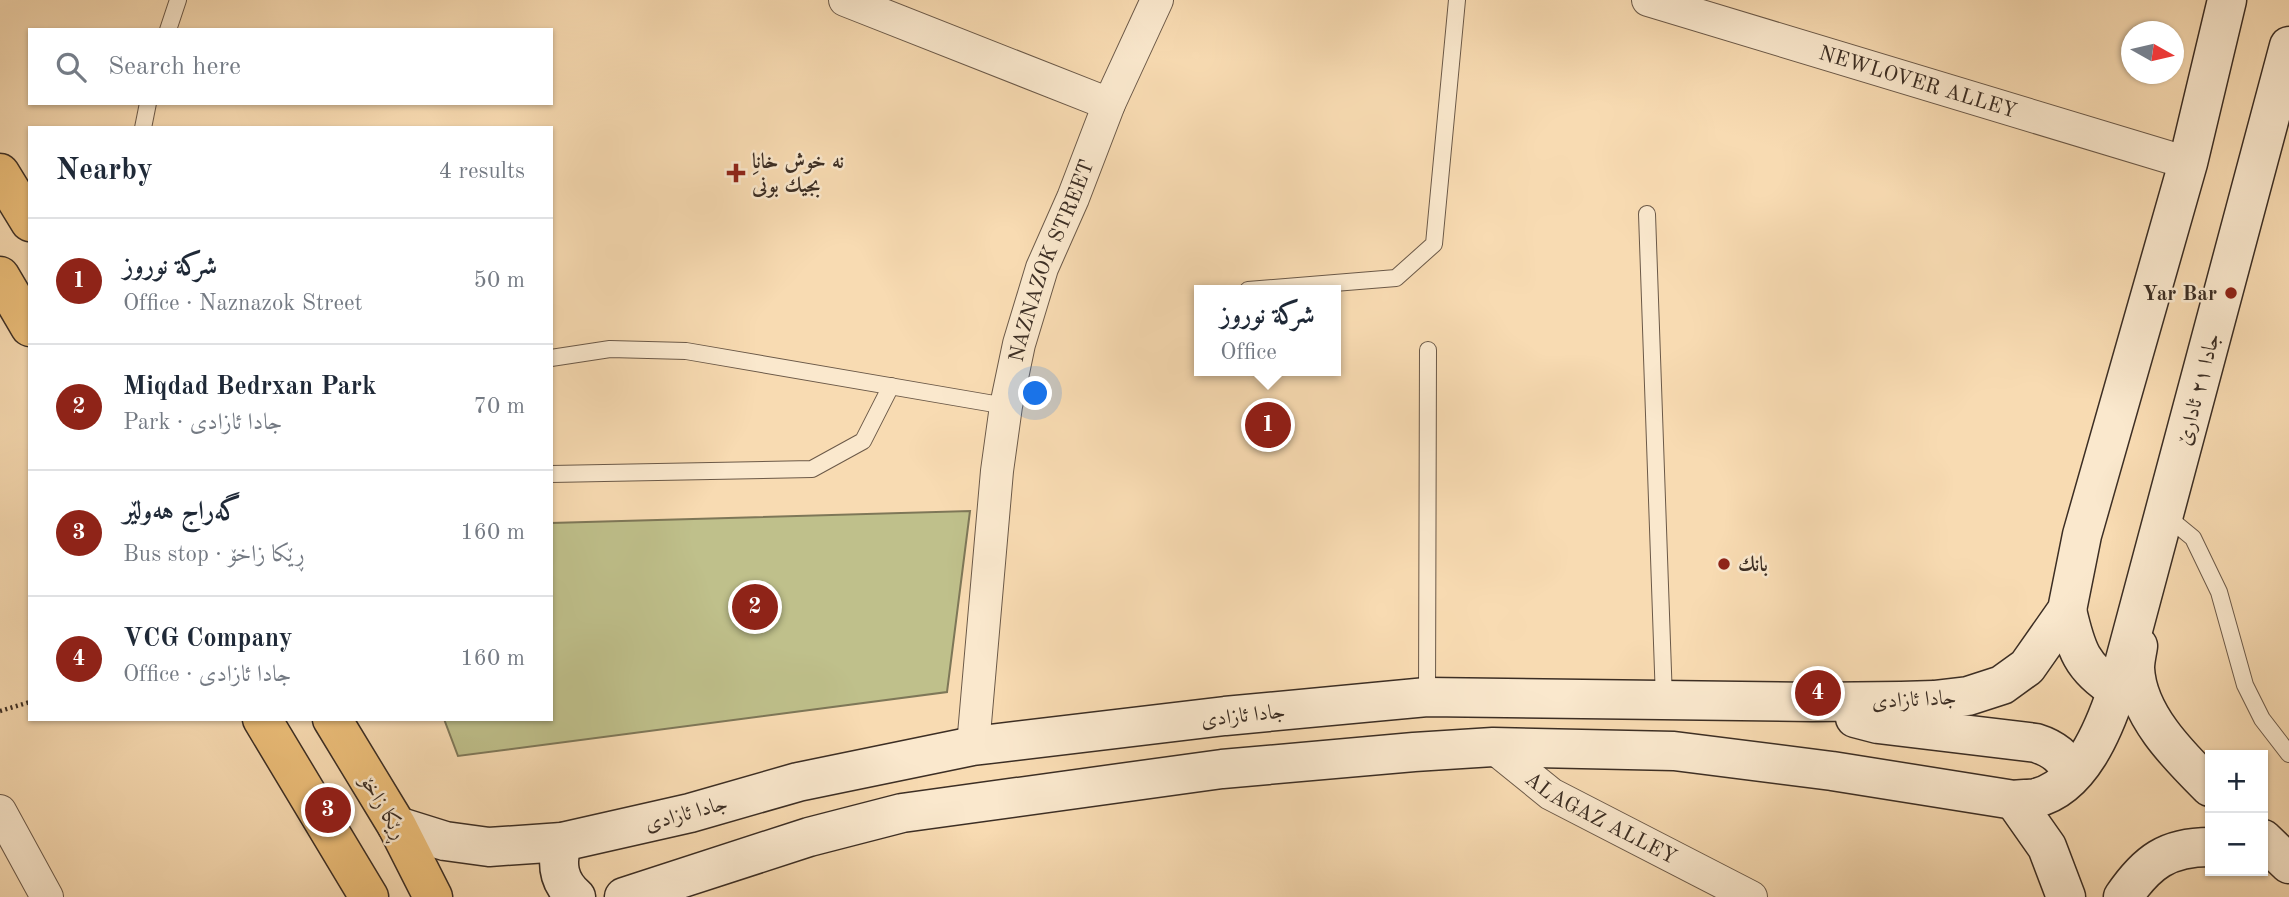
<!DOCTYPE html>
<html lang="en">
<head>
<meta charset="utf-8">
<style>
  :root { --surface:#fff; --page:#f2f2f3; --text:#1f2937; --muted:#747a83; --line:#e0e1e3; --accent:#8f2418 }
  body { margin:0; font-family:"Old Standard TT",Amiri,serif; background:var(--page); color:var(--text) }
  .controls { position:absolute; right:21px; bottom:21px; display:grid; overflow:hidden; border-radius:0px; box-shadow:0 2px 5px #0004 }
  .controls button { width:63px; height:63px; display:grid; place-items:center; padding:0; border:0; border-bottom:2px solid var(--line); background:var(--surface); color:var(--text); font:35px sans-serif }
  .compass { position:absolute; left:2121px; top:21px; width:63px; height:63px; border-radius:50%; background:var(--surface); box-shadow:0 2px 5px #0004; rotate:98deg }
  .you { position:absolute; left:1036px; top:394px; width:24px; height:24px; margin:-18px; border:5px solid #fff; border-radius:50%; background:#1a73e8; box-shadow:0 0 0 10px #1a73e833 }
  .badge { display:grid; place-items:center; width:46px; height:46px; border-radius:50%; background:var(--accent); color:#fff; font-size:23px; font-weight:700 }
  .pin { position:absolute; translate:-50% -50%; border:4px solid #fff; box-shadow:0 2px 7px #0006 }
  .popup { position:absolute; left:1194px; top:285px; width:147px; height:91px; box-sizing:border-box; display:grid; place-content:center; border-radius:0px; background:var(--surface); filter:drop-shadow(0 2px 5px #0005); font-size:23px; white-space:nowrap; color:var(--muted) }
  .popup b { font-size:26px; color:var(--text) }
  .popup::after { content:''; position:absolute; left:50%; top:100%; margin-left:-14px; border:14px solid transparent; border-top-color:var(--surface) }
  .list { margin:0; padding:0; list-style:none }
  h2 { display:flex; justify-content:space-between; align-items:center; height:91px; margin:0; padding:0 28px; font-size:30px }
  h2 small { font-size:23px; font-weight:400; color:var(--muted) }
  .list li { display:grid; grid-template-columns:46px 1fr auto; gap:21px; align-items:center; box-sizing:border-box; height:126px; padding:0 28px; border-top:2px solid var(--line) }
  .list b { display:block; font-size:26px; white-space:nowrap }
  .list p { margin:0; font-size:23px; white-space:nowrap; color:var(--muted) }
  .list em { font-size:23px; font-style:normal; color:var(--muted) }
  .icon { flex:none; width:38px; height:38px; fill:none; stroke:currentColor; stroke-width:2; stroke-linecap:round; stroke-linejoin:round }
  .map { position:relative; flex:none; width:2289px; height:897px; overflow:hidden }
  .search { position:absolute; background:var(--surface); box-shadow:0 2px 5px #0004; left:28px; top:28px; width:525px; height:77px; display:flex; align-items:center; gap:18px; box-sizing:border-box; padding:0 24px; border-radius:0px; color:var(--muted); font-size:26px }
  .panel { position:absolute; background:var(--surface); box-shadow:0 2px 5px #0004; left:28px; top:126px; width:525px; height:595px; border-radius:0px }
  .map>svg:first-child { display:block }
  .green { fill:#bfc08b; stroke:#7e7758; stroke-width:2 }
  .lines { fill:none; stroke-linecap:round; stroke-linejoin:round }
  .lane-casing { stroke:#6b5948; stroke-width:18 }
  .street-casing { stroke:#6b5948; stroke-width:34 }
  .secondary-casing { stroke:#3c2e24; stroke-width:41 }
  .highway-casing { stroke:#3c2e24; stroke-width:41 }
  .path { stroke:#3c2e24; stroke-width:4.5; stroke-dasharray:2 3.5; stroke-linecap:butt }
  .lane { stroke:#fae8cd; stroke-width:16 }
  .street { stroke:#fae8cd; stroke-width:32 }
  .secondary { stroke:#fae8cd; stroke-width:38 }
  .highway { stroke:#ecbe79; stroke-width:38 }
  .poi-dot { fill:#8f2418; stroke:#fae8cd; stroke-width:2.5 }
  .labels { text-anchor:middle; stroke-width:5; stroke-linejoin:round; paint-order:stroke }
  .street-label { font-size:21px; fill:#3c2e24; stroke:#fae8cd }
  .poi-label { font-size:21px; font-weight:bold; fill:#3c2e24; stroke:#fae8cd; text-anchor:start }
</style>
</head>
<body>
<div class="map">
<svg width="2289" height="897" viewBox="0 0 2289 897">
  <rect width="100%" height="100%" fill="#f8dbb2"/>
  <filter id="stains"><feTurbulence type="fractalNoise" baseFrequency=".00286" numOctaves="4"/><feColorMatrix values="0 0 0 0 .2 0 0 0 0 .09 0 0 0 0 .02 0 0 0 .5 -.17"/></filter>
  <radialGradient id="worn" r=".72"><stop offset=".6" stop-color="#630" stop-opacity="0"/><stop offset="1" stop-color="#630" stop-opacity=".3"/></radialGradient>
  <path class="green" d="M 970,511 L 947,692 L 458,756 L 444,719 L 551,719 L 551,523 Z"/>
  <g class="lines">
    <defs>
      <g id="lane">
        <path d="M 168,30 L 178,0"/>
        <path d="M 143,128 L 148,103"/>
        <path d="M 1647,214 L 1664,700"/>
        <path d="M 1248,290 L 1396,278 L 1434,244 L 1457,0"/>
        <path d="M 551,358 L 610,349 L 686,351 L 1006,406"/>
        <path d="M 551,474 L 812,469 L 863,441 L 891,386"/>
        <path d="M 2165,515 L 2193,538 L 2219,592 L 2245,685 L 2262,719 L 2289,754"/>
        <path d="M 1427,697 L 1428,350"/>
      </g>
      <g id="street">
        <path d="M 845,0 L 1109,104"/>
        <path id="s1" d="M 1648,0 L 2188,163"/>
        <path id="s2" d="M 973,746 L 997,471 L 1006,406 L 1019,344 L 1042,268 L 1073,198 L 1109,104 L 1157,0"/>
        <path id="s3" d="M 1493,747 L 1551,794 L 1751,897"/>
        <path d="M 0,811 L 47,897"/>
      </g>
      <g id="secondary">
        <path d="M 2067,610 C 2076,649 2081,668 2117,690"/>
        <path d="M 2138,646 C 2137,653 2135,661 2135,668 C 2137,715 2179,756 2210,787"/>
        <path d="M 1855,718 L 1878,724 L 2036,743 C 2055,749 2063,757 2073,773"/>
        <path d="M 2014,800 L 2047,847 L 2066,897"/>
        <path d="M 397,826 L 445,841 L 489,847 L 562,842 L 690,813 L 798,782 L 973,746 L 1225,716 L 1427,697 L 1812,702 L 1901,701 L 1934,700 L 1968,696 L 2002,685 L 2027,667 L 2067,610 L 2082,535 L 2188,163 L 2227,0"/>
        <path d="M 2263,839 L 2289,864"/>
        <path d="M 562,842 C 556,864 558,882 576,897"/>
        <path d="M 624,897 L 809,837 L 902,813 L 1222,769 L 1414,752 L 1493,747 L 1674,751 L 1832,771 L 2014,800 C 2021,799 2029,799 2036,798 C 2081,787 2104,729 2117,690 L 2289,46"/>
        <path d="M 2123,897 C 2147,862 2167,847 2210,847"/>
      </g>
      <g id="highway">
        <path d="M 0,173 L 30,222"/>
        <path d="M 0,276 L 30,327"/>
        <path d="M 262,719 L 369,897"/>
        <path d="M 332,719 L 397,826 L 433,897"/>
      </g>
    </defs>
    <use href="#lane" class="lane-casing"/>
    <use href="#street" class="street-casing"/>
    <use href="#secondary" class="secondary-casing"/>
    <use href="#highway" class="highway-casing"/>
    <path class="path" d="M 0,711 L 30,702"/>
    <use href="#lane" class="lane"/>
    <use href="#street" class="street"/>
    <use href="#secondary" class="secondary"/>
    <use href="#highway" class="highway"/>
  </g>
  <g class="poi-dot">
    <path d="M732.5 162.5h7v7h7v7h-7v7h-7v-7h-7v-7h7z"/>
    <circle cx="2231" cy="293" r="7"/>
    <circle cx="1724" cy="564" r="7"/>
  </g>
  <g class="labels">
    <g class="street-label">
      <text dy="7" stroke="none"><textPath href="#s1" startOffset="282">NEWLOVER ALLEY</textPath></text>
      <text dy="7" stroke="none"><textPath href="#s2" startOffset="494">NAZNAZOK STREET</textPath></text>
      <text transform="translate(2198 389) rotate(-75)" y="7">جادا ٢١ ئادارێ</text>
      <text transform="translate(1914 699) rotate(-3)" y="7">جادا ئازادی</text>
      <text transform="translate(1243 715) rotate(-6)" y="7">جادا ئازادی</text>
      <text transform="translate(384 807) rotate(60)" y="7">ڕێکا زاخۆ</text>
      <text transform="translate(686 813) rotate(-15)" y="7">جادا ئازادی</text>
      <text dy="7" stroke="none"><textPath href="#s3" startOffset="130">ALAGAZ ALLEY</textPath></text>
    </g>
    <g class="poi-label">
      <text x="752" y="168">نه خوش خانا<tspan x="752" dy="24">بجيك بونىَ</tspan></text>
      <text x="2217" y="300" text-anchor="end">Yar Bar</text>
      <text x="1738" y="571">بانك</text>
    </g>
  </g>
  <rect width="100%" height="100%" filter="url(#stains)"/>
  <rect width="100%" height="100%" fill="url(#worn)"/>
</svg>
<div class="controls">
<button>+</button>
<button>−</button>
</div>
<svg class="compass" viewBox="-18 -18 36 36"><path d="M0-13l5 13h-10z" fill="#e53935"/><path d="M0 13l5-13h-10z" fill="#747a83"/></svg>
<div class="you"></div>
<div class="pin badge" style="left:1268px;top:425px">1</div>
<div class="popup"><b>شركة نوروز</b>Office</div>
<div class="pin badge" style="left:755px;top:607px">2</div>
<div class="pin badge" style="left:328px;top:810px">3</div>
<div class="pin badge" style="left:1818px;top:693px">4</div>
<div class="search"><svg class="icon" aria-label="search" viewBox="0 0 24 24"><circle cx="10" cy="10" r="6"/><path d="M15 15l6 6"/></svg>Search here</div>
<section class="panel">
<h2>Nearby<small>4 results</small></h2>
<ul class="list">
<li><span class="badge">1</span><div><b>شركة نوروز</b><p>Office · Naznazok Street</p></div><em>50 m</em></li>
<li><span class="badge">2</span><div><b>Miqdad Bedrxan Park</b><p>Park · جادا ئازادی</p></div><em>70 m</em></li>
<li><span class="badge">3</span><div><b>گەراج هەولێر</b><p>Bus stop · ڕێکا زاخۆ</p></div><em>160 m</em></li>
<li><span class="badge">4</span><div><b>VCG Company</b><p>Office · جادا ئازادی</p></div><em>160 m</em></li>
</ul>
</section>
</div>
</body>
</html>
